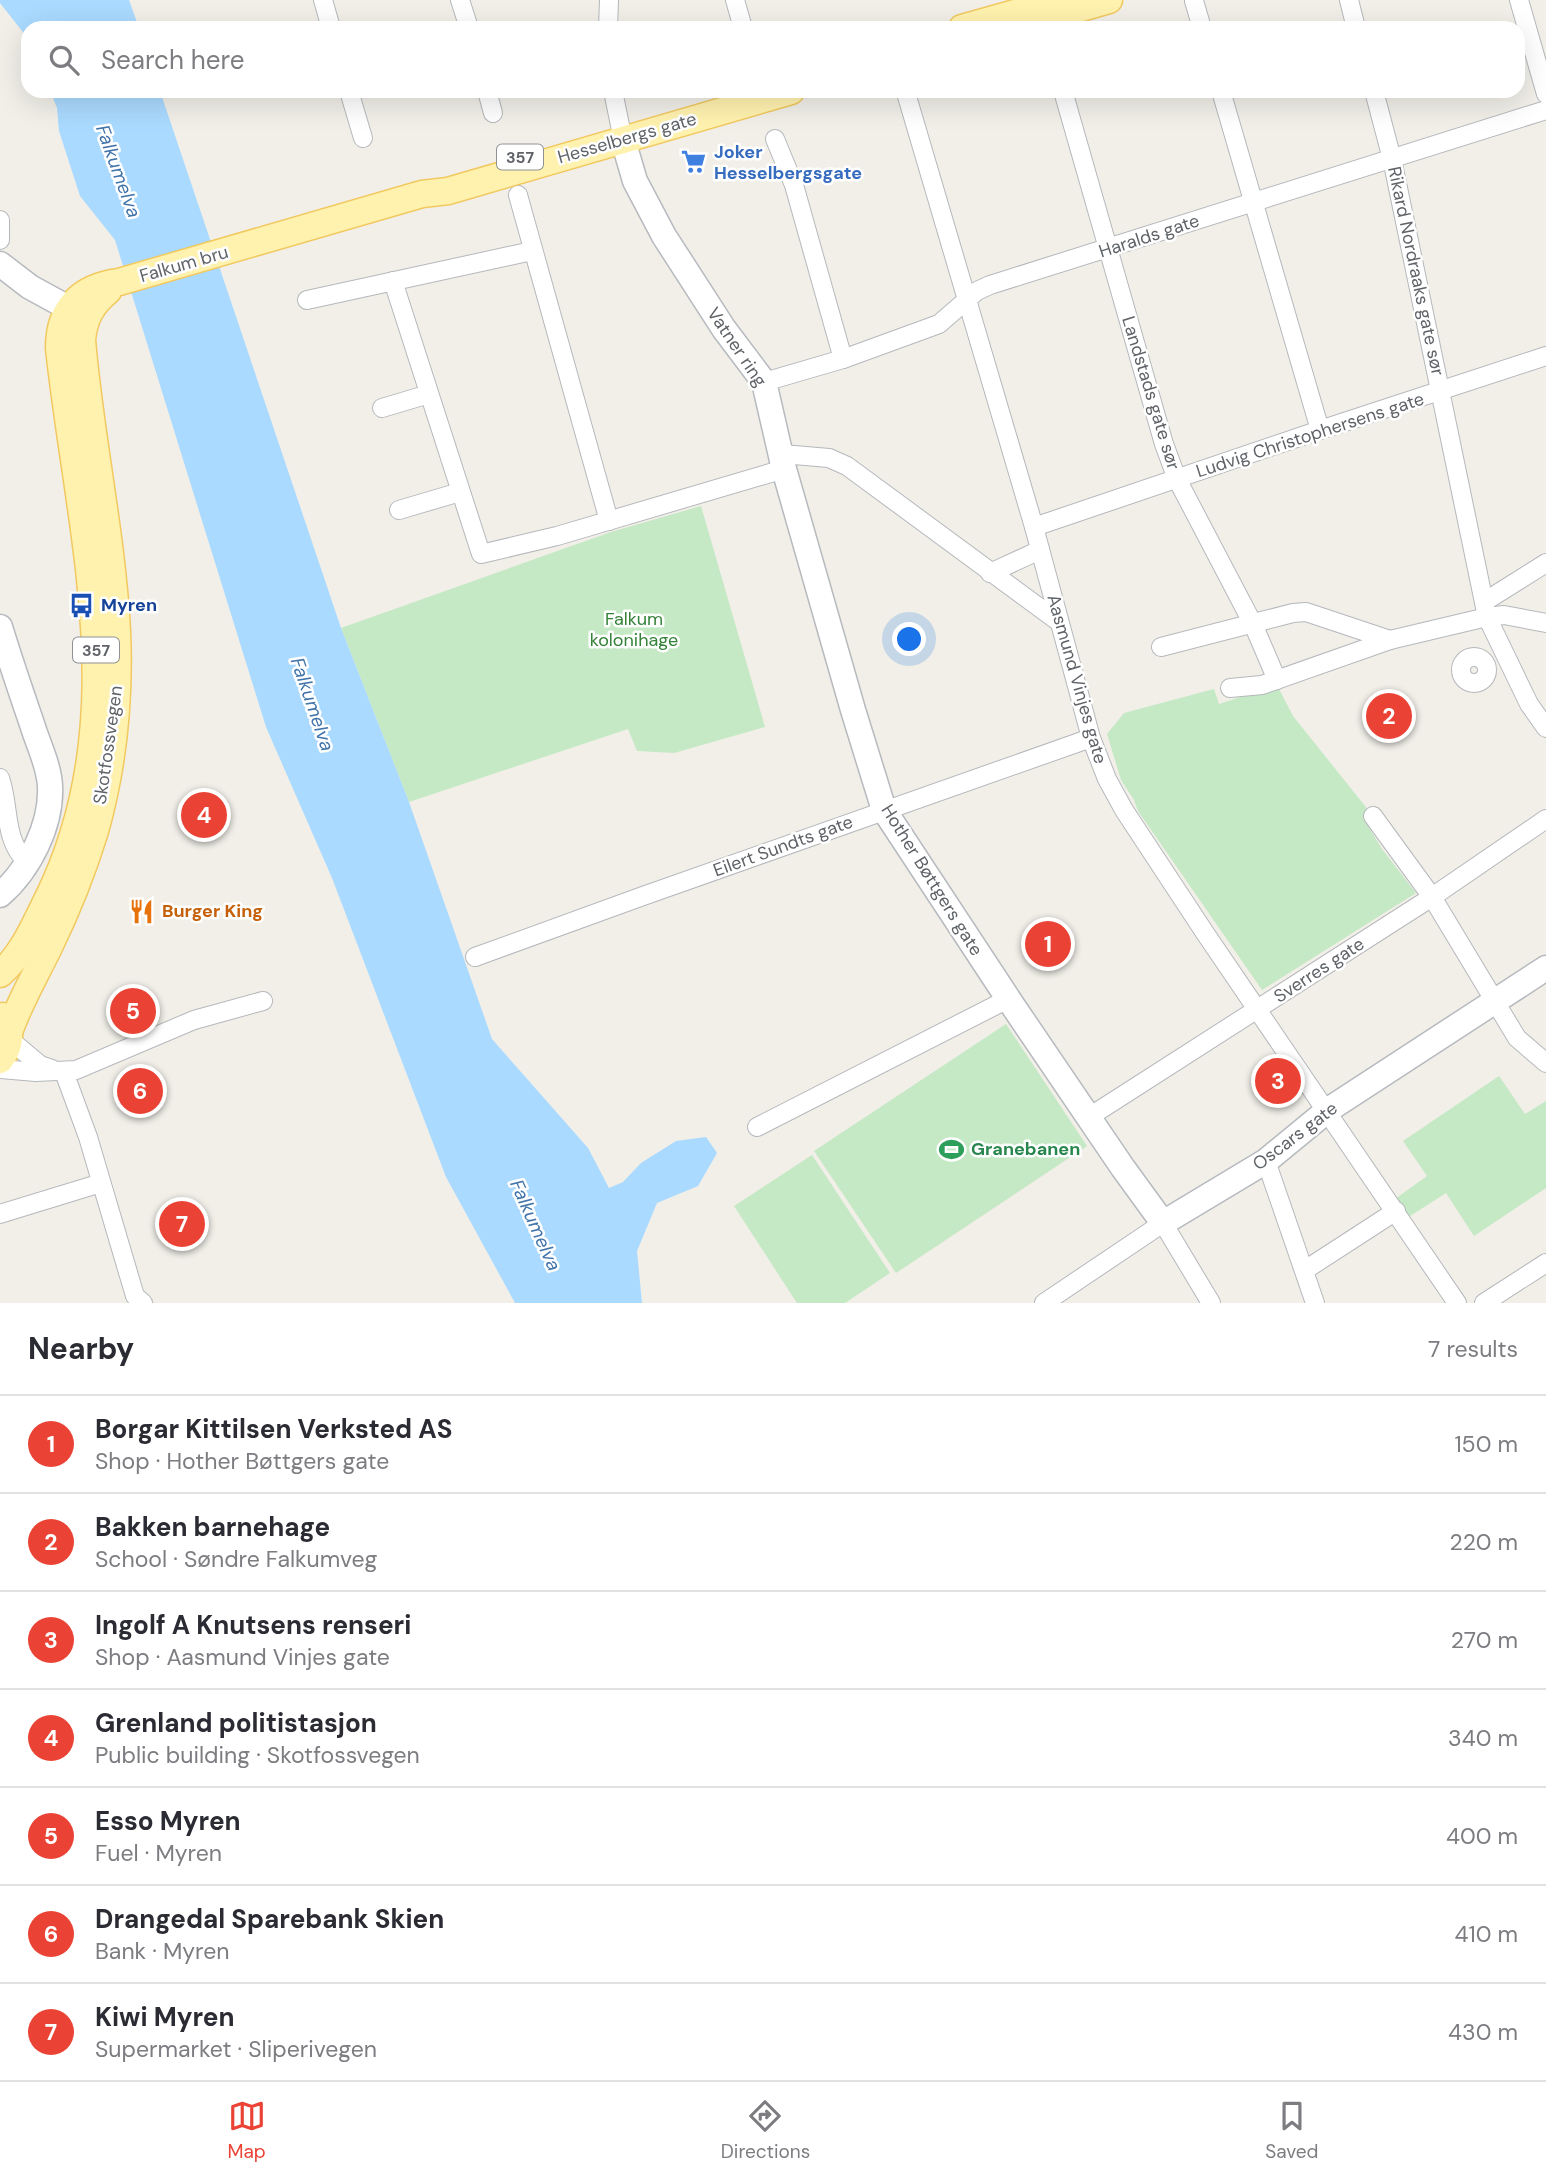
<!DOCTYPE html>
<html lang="en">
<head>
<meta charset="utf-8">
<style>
  :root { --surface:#fff; --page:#f2f2f3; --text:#2b2b33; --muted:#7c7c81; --line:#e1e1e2; --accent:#ea4335 }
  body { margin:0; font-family:"DM Sans",sans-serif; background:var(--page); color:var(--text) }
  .you { position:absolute; left:910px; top:640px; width:24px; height:24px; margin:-18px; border:5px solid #fff; border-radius:50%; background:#1a73e8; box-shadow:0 0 0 10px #1a73e833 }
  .badge { display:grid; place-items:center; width:46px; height:46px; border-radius:50%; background:var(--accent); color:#fff; font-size:23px; font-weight:700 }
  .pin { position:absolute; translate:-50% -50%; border:4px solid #fff; box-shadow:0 2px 7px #0006 }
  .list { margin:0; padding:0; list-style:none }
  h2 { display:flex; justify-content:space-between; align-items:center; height:91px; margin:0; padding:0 28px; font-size:30px }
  h2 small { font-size:23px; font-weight:400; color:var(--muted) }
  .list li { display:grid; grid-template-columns:46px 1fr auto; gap:21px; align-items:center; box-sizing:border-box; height:98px; padding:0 28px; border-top:2px solid var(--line) }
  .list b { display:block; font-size:26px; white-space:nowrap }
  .list p { margin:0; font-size:23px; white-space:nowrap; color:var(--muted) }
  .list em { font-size:23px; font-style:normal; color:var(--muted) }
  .icon { flex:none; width:38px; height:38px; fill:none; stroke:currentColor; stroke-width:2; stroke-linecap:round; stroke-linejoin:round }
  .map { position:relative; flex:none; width:1546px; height:1303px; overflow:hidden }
  .search { position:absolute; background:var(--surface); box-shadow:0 7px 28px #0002; left:21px; right:21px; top:21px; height:77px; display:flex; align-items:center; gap:18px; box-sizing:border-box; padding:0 24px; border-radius:21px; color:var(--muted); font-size:26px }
  .sheet { height:777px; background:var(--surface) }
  nav { display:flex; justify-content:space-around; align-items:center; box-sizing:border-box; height:98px; border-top:2px solid var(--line); background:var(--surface); font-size:19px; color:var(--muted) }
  nav a { display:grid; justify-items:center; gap:4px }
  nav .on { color:var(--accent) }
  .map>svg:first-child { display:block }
  .green { fill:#c5e8c5 }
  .water { fill:#aadaff }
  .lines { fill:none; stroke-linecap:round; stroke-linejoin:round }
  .street-casing { stroke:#b5b8bc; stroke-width:20 }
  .secondary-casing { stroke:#b6babf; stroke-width:27 }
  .primary-casing { stroke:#f2c960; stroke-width:29 }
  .street { stroke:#fff; stroke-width:18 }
  .secondary { stroke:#fff; stroke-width:24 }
  .primary { stroke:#fff2af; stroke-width:26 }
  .labels { text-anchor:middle; stroke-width:5; stroke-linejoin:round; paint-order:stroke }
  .shield { fill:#fff; stroke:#8f9295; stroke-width:2 }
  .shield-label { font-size:16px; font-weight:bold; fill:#5f6368 }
  .street-label { font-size:18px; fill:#5f6368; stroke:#fff }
  .shop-label { font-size:18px; font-weight:bold; fill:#366cbe; stroke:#fff; text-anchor:start }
  .transit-label { font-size:18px; font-weight:bold; fill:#164399; stroke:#fff; text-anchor:start }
  .park-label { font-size:18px; fill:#348238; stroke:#fff }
  .food-label { font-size:18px; font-weight:bold; fill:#c56008; stroke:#fff; text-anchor:start }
  .leisure-label { font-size:18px; font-weight:bold; fill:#27864d; stroke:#fff; text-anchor:start }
  .water-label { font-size:19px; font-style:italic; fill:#4174aa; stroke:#fff }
</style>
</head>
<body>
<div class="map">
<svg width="1546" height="1303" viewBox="0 0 1546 1303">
  <rect width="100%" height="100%" fill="#f1efe8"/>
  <g class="green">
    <path d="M 701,506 L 765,727 L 674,753 L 637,751 L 628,729 L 409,802 L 341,628 L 611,532 Z"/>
    <path d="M 1277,685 L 1293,716 L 1373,816 L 1365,821 L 1382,849 L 1416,893 L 1262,990 L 1138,811 L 1134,800 L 1121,780 L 1107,734 L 1124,713 L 1214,689 L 1219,704 Z"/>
    <path d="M 1006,1024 L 1087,1146 L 896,1273 L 814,1151 Z"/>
    <path d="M 1499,1076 L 1525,1114 L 1546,1101 L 1546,1188 L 1474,1236 L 1446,1193 L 1407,1218 L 1395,1199 L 1427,1176 L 1403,1141 Z"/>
    <path d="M 812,1155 L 890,1273 L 845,1303 L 797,1303 L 734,1206 Z"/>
  </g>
  <g class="water">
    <path d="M 0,0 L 129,0 L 139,28 L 28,28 L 28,59 L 25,54 L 26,36 L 0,3 Z"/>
    <path d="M 50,91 L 160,91 L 341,628 L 409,802 L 492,1039 L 588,1148 L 609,1188 L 623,1182 L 641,1163 L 676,1141 L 706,1137 L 717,1153 L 698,1186 L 657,1203 L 637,1251 L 642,1303 L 515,1303 L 446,1177 L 332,878 L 266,727 L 115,240 L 80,196 L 59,131 L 57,108 Z"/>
  </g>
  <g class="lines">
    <defs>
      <g id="street">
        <path d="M 323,0 L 331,28"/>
        <path d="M 460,0 L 469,28"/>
        <path d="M 735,0 L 743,28"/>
        <path d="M 1349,0 L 1356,28"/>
        <path d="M 1519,0 L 1546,94"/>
        <path d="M 1194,1 L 1202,28"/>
        <path d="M 608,28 L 609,0"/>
        <path d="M 349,91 L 363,138"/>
        <path d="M 487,91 L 493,113"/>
        <path d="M 613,91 L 623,140"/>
        <path d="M 1063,91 L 1164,444 L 1177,479 L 1253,624 L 1277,680"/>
        <path d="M 1221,91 L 1320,430"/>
        <path d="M 1374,91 L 1392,159 L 1487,617 L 1529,704 L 1546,728"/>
        <path d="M 906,93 L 1034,527 L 1091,738 L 1107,779 L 1124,810 L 1205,933 L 1457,1303"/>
        <path d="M 775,139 L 794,185 L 843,359"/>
        <path d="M 518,195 L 609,521"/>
        <path d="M 0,220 L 0,240"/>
        <path d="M 393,281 L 481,554 L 557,536 L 784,469"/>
        <path d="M 307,300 L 532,251"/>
        <path d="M 764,382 L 843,359 L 939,324 L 977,291 L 990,285 L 1546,110"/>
        <path d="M 382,408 L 429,394"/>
        <path d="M 782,454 L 829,458 L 847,466 L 1059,622"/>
        <path d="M 399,510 L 460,492"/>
        <path d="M 1034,527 L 1320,430 L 1546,356"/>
        <path d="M 990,573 L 1040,550"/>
        <path d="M 1484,602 L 1546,563"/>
        <path d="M 1161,647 L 1293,613 L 1306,612 L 1390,640"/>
        <circle cx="1474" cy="670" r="13"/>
        <path d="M 1230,688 L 1262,685 L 1390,640 L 1487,617 L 1504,615 L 1546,623"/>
        <path d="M 0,778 C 10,806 3,840 27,862"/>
        <path d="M 1373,816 L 1432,897 L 1517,1038 L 1546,1063"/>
        <path d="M 475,957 L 643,896 L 1091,738"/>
        <path d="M 9,1039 L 40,1065 L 52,1069"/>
        <path d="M 0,1069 L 36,1072 L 76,1070 L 194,1020 L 263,1001"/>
        <path d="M 64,1072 L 88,1137 L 135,1296 L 143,1303"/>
        <path d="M 1089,1117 L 1432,897 L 1546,819"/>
        <path d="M 757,1127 L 1008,999"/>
        <path d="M 1266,1161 L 1315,1303"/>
        <path d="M 0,1214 L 101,1183"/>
        <path d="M 1305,1270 L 1396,1211"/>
        <path d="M 1044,1303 L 1163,1223 L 1211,1303"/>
        <path d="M 1484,1303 L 1546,1263"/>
      </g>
      <g id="secondary">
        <path d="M 623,140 L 635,181 L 664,236 L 724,329 L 764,382 L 784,469 L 853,710 L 884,810 L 1013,1006 L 1123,1168 L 1163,1223 L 1266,1161 L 1328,1110 L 1546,968"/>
        <path d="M 0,264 L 30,287 L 85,317"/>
        <path d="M 0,627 C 10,660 21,692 32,724 C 38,744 49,765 50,786 C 52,825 29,870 0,895"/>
      </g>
      <g id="primary">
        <path d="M 1043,19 L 1109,0"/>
        <path d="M 962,28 L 1061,0"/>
        <path d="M 0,974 C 23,954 35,924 48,898 C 136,719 79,534 59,348 C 59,308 81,287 119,282 L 422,194 L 448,191 L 791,91"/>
        <path d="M 9,1032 C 20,1001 36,974 50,945 C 68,908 83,870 95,831 C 113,767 120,697 117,631 C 112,533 90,437 82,340 C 84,319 91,305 108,291"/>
        <path d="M 0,1060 C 11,1046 12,1031 3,1016"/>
      </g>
    </defs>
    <use href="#street" class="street-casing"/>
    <use href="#secondary" class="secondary-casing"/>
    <use href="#primary" class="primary-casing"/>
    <use href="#street" class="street"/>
    <use href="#secondary" class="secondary"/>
    <use href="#primary" class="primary"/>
  </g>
  <defs>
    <symbol id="supermarket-bare" viewBox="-9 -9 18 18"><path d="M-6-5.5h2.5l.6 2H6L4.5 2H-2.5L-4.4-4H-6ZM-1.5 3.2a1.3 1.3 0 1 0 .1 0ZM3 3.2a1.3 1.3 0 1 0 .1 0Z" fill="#3f7fe0" stroke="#fff" stroke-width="2.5" paint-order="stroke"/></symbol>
    <symbol id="bus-bare" viewBox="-9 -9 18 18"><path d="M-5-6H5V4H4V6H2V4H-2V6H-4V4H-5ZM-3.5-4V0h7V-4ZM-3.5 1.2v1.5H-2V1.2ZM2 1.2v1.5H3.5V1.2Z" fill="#1a4fb4" stroke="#fff" stroke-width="2.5" paint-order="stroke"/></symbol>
    <symbol id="restaurant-bare" viewBox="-9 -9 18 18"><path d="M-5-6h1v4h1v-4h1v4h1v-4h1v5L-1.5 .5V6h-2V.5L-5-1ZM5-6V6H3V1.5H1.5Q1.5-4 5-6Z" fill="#e8710a" stroke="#fff" stroke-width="2.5" paint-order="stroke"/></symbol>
    <symbol id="stadium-bare" viewBox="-9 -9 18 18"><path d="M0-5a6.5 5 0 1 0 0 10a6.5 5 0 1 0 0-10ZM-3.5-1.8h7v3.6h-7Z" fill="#2e9e5b" stroke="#fff" stroke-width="2.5" paint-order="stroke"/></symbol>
  </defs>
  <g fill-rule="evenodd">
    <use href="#supermarket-bare" x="676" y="144" width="35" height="35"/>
    <use href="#bus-bare" x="64" y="588" width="35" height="35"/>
    <use href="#restaurant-bare" x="124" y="894" width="35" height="35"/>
    <use href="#stadium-bare" x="934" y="1132" width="35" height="35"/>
  </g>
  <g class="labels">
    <g class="shield">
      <rect x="497" y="144.5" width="46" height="25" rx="5"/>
      <rect x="73" y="637.5" width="46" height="25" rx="5"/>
    </g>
    <g class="shield-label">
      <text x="520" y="163">357</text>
      <text x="96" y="656">357</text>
    </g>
    <g class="street-label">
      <text transform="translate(627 138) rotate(-16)" y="6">Hesselbergs gate</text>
      <text transform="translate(1149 236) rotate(-18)" y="6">Haralds gate</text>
      <text transform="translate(184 264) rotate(-16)" y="6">Falkum bru</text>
      <text transform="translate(1416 271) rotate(78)" y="6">Rikard Nordraaks gate sør</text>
      <text transform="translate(737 347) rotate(56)" y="6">Vatner ring</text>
      <text transform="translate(1151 393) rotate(73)" y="6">Landstads gate sør</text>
      <text transform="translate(1310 435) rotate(-18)" y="6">Ludvig Christophersens gate</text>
      <text transform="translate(1077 679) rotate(74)" y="6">Aasmund Vinjes gate</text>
      <text transform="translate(108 745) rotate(-82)" y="6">Skotfossvegen</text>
      <text transform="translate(783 846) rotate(-20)" y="6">Eilert Sundts gate</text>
      <text transform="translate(932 880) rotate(58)" y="6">Hother Bøttgers gate</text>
      <text transform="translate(1319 970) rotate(-33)" y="6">Sverres gate</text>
      <text transform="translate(1295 1136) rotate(-37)" y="6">Oscars gate</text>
    </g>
    <g class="shop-label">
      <text x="714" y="158">Joker<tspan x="714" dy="21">Hesselbergsgate</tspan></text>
    </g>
    <g class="transit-label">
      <text x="101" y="611">Myren</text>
    </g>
    <g class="park-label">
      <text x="634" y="625">Falkum<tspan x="634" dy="21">kolonihage</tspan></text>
    </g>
    <g class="food-label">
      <text x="162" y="917">Burger King</text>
    </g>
    <g class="leisure-label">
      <text x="971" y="1155">Granebanen</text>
    </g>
    <g class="water-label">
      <text transform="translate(119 171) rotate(70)" y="7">Falkumelva</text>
      <text transform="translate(313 704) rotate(71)" y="7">Falkumelva</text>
      <text transform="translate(536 1225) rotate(66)" y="7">Falkumelva</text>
    </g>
  </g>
</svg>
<div class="you"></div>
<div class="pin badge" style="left:1048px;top:944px">1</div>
<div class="pin badge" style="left:1389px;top:716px">2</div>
<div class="pin badge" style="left:1278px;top:1081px">3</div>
<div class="pin badge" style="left:204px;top:815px">4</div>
<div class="pin badge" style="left:133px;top:1011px">5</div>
<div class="pin badge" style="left:140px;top:1091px">6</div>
<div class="pin badge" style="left:182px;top:1224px">7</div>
<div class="search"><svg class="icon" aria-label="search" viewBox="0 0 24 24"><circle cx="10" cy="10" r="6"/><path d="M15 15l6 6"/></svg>Search here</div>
</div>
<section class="sheet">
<h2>Nearby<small>7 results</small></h2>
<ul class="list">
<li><span class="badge">1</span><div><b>Borgar Kittilsen Verksted AS</b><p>Shop · Hother Bøttgers gate</p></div><em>150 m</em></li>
<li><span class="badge">2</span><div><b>Bakken barnehage</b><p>School · Søndre Falkumveg</p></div><em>220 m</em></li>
<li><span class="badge">3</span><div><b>Ingolf A Knutsens renseri</b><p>Shop · Aasmund Vinjes gate</p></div><em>270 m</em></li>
<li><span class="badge">4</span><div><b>Grenland politistasjon</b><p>Public building · Skotfossvegen</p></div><em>340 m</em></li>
<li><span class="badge">5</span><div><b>Esso Myren</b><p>Fuel · Myren</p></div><em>400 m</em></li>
<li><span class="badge">6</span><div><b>Drangedal Sparebank Skien</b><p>Bank · Myren</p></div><em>410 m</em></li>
<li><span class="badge">7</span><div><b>Kiwi Myren</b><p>Supermarket · Sliperivegen</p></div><em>430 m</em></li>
</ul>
</section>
<nav>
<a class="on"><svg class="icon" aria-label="map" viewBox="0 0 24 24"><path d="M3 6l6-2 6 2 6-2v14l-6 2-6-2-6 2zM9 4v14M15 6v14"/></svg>Map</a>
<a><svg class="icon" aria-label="directions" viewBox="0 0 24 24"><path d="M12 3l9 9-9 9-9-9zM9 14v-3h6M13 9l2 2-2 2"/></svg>Directions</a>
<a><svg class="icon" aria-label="saved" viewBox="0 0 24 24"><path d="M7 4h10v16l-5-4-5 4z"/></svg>Saved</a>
</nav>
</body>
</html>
